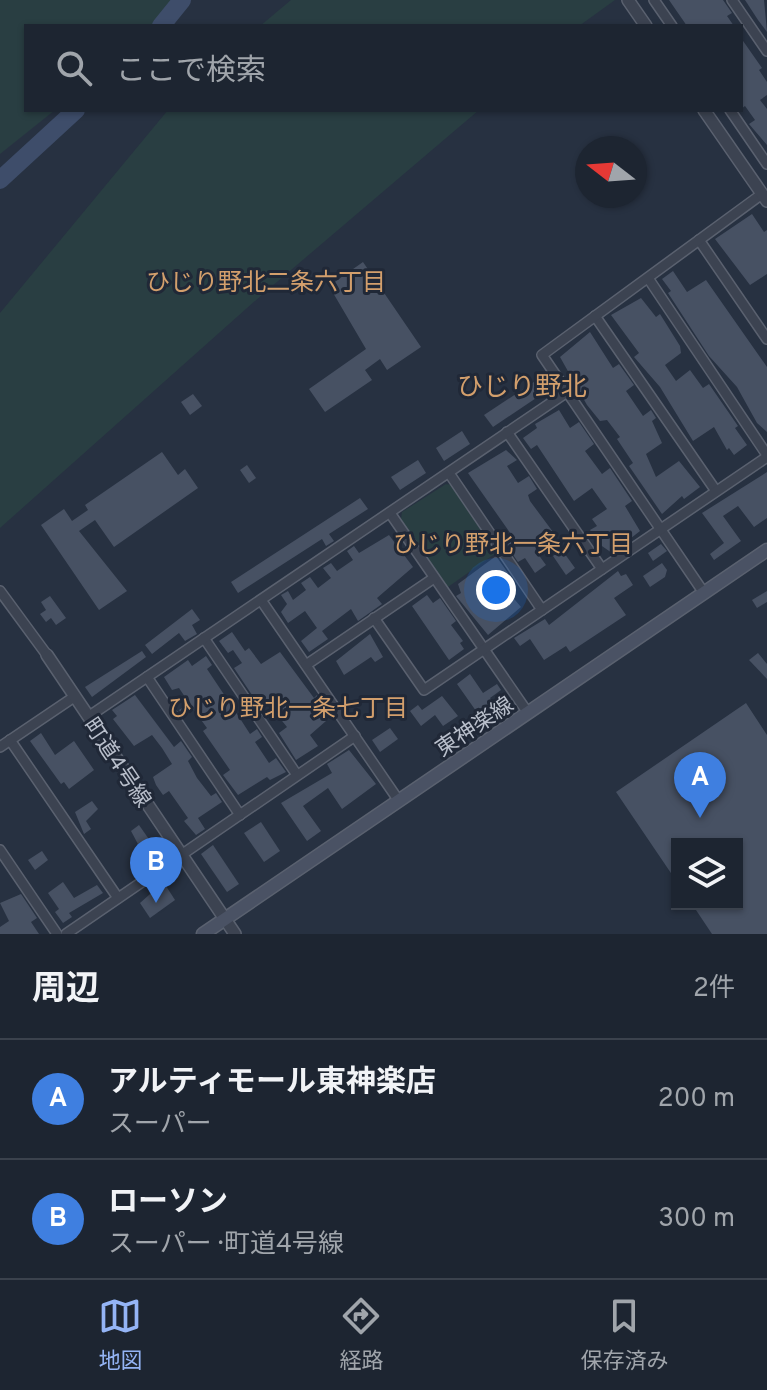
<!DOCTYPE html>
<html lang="ja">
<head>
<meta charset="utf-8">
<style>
  :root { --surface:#1d2531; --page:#2a313d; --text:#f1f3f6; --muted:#a0a5ab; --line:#3b424d; --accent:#94b4f5 }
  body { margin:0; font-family:Overpass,"Noto Sans JP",sans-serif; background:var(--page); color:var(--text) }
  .controls { position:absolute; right:24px; bottom:24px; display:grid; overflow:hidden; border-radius:0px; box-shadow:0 2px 6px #0004 }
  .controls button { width:72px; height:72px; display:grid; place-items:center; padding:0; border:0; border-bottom:2px solid var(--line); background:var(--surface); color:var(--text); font:40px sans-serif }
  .compass { position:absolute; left:575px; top:136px; width:72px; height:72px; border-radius:50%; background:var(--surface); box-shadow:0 2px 6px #0004; rotate:287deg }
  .you { position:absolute; left:496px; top:590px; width:28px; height:28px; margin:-20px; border:6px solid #fff; border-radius:50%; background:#1a73e8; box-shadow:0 0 0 12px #1a73e833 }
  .badge { display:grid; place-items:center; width:52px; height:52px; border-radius:50%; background:var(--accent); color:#fff; font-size:26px; font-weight:700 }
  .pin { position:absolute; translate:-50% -66px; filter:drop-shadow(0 2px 4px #0008) }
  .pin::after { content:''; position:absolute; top:42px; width:28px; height:24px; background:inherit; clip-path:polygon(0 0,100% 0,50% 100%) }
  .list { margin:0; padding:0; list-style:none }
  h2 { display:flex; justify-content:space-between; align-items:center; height:104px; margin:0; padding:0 32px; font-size:34px }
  h2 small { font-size:26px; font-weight:400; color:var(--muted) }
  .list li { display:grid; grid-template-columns:52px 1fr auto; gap:24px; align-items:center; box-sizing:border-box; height:120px; padding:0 32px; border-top:2px solid var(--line) }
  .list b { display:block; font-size:30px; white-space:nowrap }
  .list p { margin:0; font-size:26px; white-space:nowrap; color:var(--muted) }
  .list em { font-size:26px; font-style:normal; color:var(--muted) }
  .icon { flex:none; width:44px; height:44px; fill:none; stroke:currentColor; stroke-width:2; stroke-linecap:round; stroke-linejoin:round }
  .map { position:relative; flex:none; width:767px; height:934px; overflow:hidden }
  .search { position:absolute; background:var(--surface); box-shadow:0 2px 6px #0004; left:24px; right:24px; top:24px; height:88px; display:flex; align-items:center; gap:20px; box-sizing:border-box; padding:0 28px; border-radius:0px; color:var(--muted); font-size:30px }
  .sheet { height:344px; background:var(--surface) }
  nav { display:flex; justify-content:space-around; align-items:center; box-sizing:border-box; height:112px; border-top:2px solid var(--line); background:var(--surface); font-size:22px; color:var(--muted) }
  nav a { display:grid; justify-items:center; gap:4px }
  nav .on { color:var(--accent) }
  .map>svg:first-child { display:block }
  .green { fill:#293e42 }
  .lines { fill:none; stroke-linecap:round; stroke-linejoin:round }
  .river { stroke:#3e4d6a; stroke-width:18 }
  .building { fill:#475163 }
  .minor-casing { stroke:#5a616f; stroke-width:12 }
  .tertiary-casing { stroke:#5a616f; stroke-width:14 }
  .secondary-casing { stroke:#5a616f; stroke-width:15 }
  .minor { stroke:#3c4351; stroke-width:9 }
  .tertiary { stroke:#3c4351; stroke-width:11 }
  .secondary { stroke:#4a5264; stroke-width:12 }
  .labels { text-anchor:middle; stroke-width:6; stroke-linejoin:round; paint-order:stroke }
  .street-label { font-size:22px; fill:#b9bfcb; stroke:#202837 }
  .neighbourhood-label { font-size:24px; fill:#d39f6c; stroke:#202837 }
  .quarter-label { font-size:26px; fill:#d39f6c; stroke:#202837 }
</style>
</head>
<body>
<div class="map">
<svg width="767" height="934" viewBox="0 0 767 934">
  <rect width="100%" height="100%" fill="#273141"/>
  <g class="green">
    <path d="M 0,0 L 182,0 L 159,26 L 26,26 L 26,110 L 55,110 L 0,154 Z"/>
    <path d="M 291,0 L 615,0 L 579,26 L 260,26 Z"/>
    <path d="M 168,110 L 479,110 L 264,293 L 0,528 L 0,313 Z"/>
    <path d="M 446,484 L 451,485 L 496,553 L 448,587 L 401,519 L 402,512 Z"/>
  </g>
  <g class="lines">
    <g class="river">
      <path d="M 161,26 L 182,0"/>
      <path d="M 0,180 L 76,110"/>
    </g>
  </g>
  <g class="building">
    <path d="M 669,0 L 723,0 L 732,13 L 727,16 L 734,26 L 687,26 Z"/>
    <path d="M 745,0 L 764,0 L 767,32 L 758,20 Z"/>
    <path d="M 741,38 L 762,68 L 759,70 L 767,82 L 767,95 L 760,100 L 767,109 L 767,145 L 749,124 L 755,120 L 745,106 L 741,109 Z"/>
    <path d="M 752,214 L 764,232 L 767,230 L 767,274 L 750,285 L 715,239 Z"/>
    <path d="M 363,262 L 421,347 L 387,370 L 380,359 L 365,370 L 372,380 L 325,412 L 309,389 L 366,349 L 329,286 Z"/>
    <path d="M 673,271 L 687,292 L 706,280 L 767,367 L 767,432 L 757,423 L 737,387 L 709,356 L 668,293 L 671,291 L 662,279 Z"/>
    <path d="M 641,298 L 656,317 L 660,314 L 680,346 L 681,353 L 665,365 L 676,381 L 690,370 L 703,388 L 709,384 L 738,426 L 735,428 L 747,445 L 734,455 L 729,448 L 727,450 L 714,427 L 693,441 L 660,387 L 634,357 L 639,353 L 611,315 Z"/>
    <path d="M 590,332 L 613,368 L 619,364 L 634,385 L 626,391 L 643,416 L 651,410 L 656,418 L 652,421 L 662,443 L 646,454 L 656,477 L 679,461 L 700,487 L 684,499 L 682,496 L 662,514 L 629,466 L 633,463 L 617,439 L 620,437 L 607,420 L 600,421 L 587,405 L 560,357 Z"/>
    <path d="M 543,376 L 551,388 L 493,427 L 484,415 Z"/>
    <path d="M 193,394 L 202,406 L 190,415 L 181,402 Z"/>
    <path d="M 559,410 L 570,428 L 579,422 L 594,444 L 585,451 L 602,474 L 610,468 L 632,501 L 625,506 L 640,531 L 612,553 L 599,544 L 590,530 L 597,526 L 592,519 L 607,509 L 592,488 L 574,501 L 537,445 L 531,449 L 523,438 L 537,428 L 535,424 Z"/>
    <path d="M 462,431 L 470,444 L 444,461 L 436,448 Z"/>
    <path d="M 506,450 L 517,460 L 507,466 L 518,483 L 529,476 L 537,489 L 528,495 L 530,501 L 556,536 L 535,550 L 546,565 L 535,573 L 525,558 L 518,562 L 505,543 L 513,537 L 468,473 Z"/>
    <path d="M 162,452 L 178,475 L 185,469 L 198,488 L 114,547 L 95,520 L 79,531 L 127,591 L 99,610 L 41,525 L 64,509 L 72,521 L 88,510 L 85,505 Z"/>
    <path d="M 418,460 L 426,473 L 400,490 L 391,477 Z"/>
    <path d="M 247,465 L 256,478 L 249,483 L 240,470 Z"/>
    <path d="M 767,472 L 767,518 L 754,527 L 738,506 L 723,516 L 741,541 L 714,560 L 710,554 L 724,543 L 702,513 Z"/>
    <path d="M 360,498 L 368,509 L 329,534 L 334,541 L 326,546 L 322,539 L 238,593 L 231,582 Z"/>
    <path d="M 389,535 L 413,567 L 377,598 L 382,604 L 358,621 L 351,609 L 322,631 L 328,639 L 309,652 L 301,641 L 317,628 L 305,611 L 288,623 L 281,612 L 287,604 L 281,595 L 288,591 L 293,600 L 306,590 L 301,583 L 310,577 L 318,588 L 331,578 L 323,568 L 331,563 L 337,571 L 353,560 L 347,551 L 354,546 L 359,553 Z"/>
    <path d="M 661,544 L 667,551 L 653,561 L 648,553 Z"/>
    <path d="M 562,550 L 575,568 L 566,575 L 553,556 Z"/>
    <path d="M 496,556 L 508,573 L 498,580 L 521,607 L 488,635 L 456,596 L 461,593 L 458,584 Z"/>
    <path d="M 662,563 L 667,570 L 665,577 L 650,587 L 643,576 Z"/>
    <path d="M 618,571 L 621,576 L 626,574 L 633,585 L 614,598 L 626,615 L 570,652 L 566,646 L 544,660 L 530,639 L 520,646 L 514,638 L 545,619 L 549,625 Z"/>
    <path d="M 767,591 L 767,602 L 757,608 L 752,600 Z"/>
    <path d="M 427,595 L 433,603 L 440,598 L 456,621 L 451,625 L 463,641 L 460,643 L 464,649 L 449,660 L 412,606 Z"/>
    <path d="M 50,596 L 66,618 L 56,625 L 51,618 L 46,622 L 40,614 L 46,610 L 41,602 Z"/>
    <path d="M 192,609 L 200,620 L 192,625 L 197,634 L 185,641 L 179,633 L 152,654 L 145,645 Z"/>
    <path d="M 232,632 L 245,651 L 249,648 L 261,664 L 280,652 L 314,698 L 317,695 L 323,704 L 317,708 L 326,721 L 310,735 L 318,746 L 296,760 L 279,733 L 287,727 L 265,700 L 258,704 L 234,668 L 242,663 L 233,650 L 228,653 L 219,641 Z"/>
    <path d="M 370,634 L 383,657 L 375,662 L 371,657 L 344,675 L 336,661 Z"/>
    <path d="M 142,651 L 146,657 L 92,697 L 85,687 Z"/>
    <path d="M 758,653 L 767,664 L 767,679 L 749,660 Z"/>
    <path d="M 206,656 L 212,665 L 207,669 L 241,720 L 250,734 L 257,729 L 262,737 L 255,742 L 269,763 L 276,758 L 286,772 L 270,780 L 267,777 L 238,795 L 223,775 L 230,770 L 203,731 L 207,728 L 193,709 L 183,716 L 179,710 L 189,703 L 179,688 L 172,690 L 164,677 L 188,660 L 192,666 Z"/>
    <path d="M 470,674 L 483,693 L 497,684 L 501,690 L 490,698 L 496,707 L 481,718 L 457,684 Z"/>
    <path d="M 135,695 L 174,747 L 181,741 L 192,757 L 188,761 L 197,778 L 211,796 L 216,793 L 222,802 L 198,818 L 205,829 L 196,835 L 184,821 L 188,818 L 169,791 L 163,795 L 156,785 L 153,777 L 172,764 L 162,748 L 152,735 L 134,746 L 113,719 L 117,716 L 112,710 Z"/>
    <path d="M 442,696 L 458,716 L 443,726 L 435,715 L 421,726 L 410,711 L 418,705 L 422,710 Z"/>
    <path d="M 746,703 L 767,735 L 767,934 L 712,934 L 692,904 L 737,904 L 737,844 L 677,844 L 677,882 L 616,792 Z"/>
    <path d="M 390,728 L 398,739 L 380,752 L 372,740 Z"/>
    <path d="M 41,733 L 55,755 L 74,741 L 94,770 L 69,789 L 64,782 L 61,784 L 30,741 Z"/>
    <path d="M 349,750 L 376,784 L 342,809 L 328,788 L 303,806 L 321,831 L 307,841 L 281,803 L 332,773 L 327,764 Z"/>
    <path d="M 92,801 L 98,809 L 86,821 L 91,829 L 84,834 L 75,812 Z"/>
    <path d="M 261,822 L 280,851 L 264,862 L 244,833 Z"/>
    <path d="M 139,825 L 160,855 L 148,863 L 131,831 Z"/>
    <path d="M 213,845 L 239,884 L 227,892 L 201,854 Z"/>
    <path d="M 42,851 L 48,860 L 35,870 L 28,860 Z"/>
    <path d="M 63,882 L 74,898 L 97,885 L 103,893 L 69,913 L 72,917 L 63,923 L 55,912 L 59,909 L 48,893 Z"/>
    <path d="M 159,886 L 166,886 L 175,900 L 150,918 L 140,903 Z"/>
    <path d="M 21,894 L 37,918 L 31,922 L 39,934 L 0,934 L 0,927 L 9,921 L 0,903 Z"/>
  </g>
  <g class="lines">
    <defs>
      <g id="minor">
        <path d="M 654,0 L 672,26"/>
        <path d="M 732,0 L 767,51"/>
        <path d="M 730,110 L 767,164"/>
        <path d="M 699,240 L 767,339"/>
        <path d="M 648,278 L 767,455"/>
        <path d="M 595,316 L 716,491"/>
        <path d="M 507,432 L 602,569"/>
        <path d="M 449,473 L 542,610"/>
        <path d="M 390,513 L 528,713"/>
        <path d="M 0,591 L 47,655"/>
        <path d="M 704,593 L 542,355 L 762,194"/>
        <path d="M 261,600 L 399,801"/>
        <path d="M 374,618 L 424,690 L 767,457"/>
        <path d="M 204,638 L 297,775"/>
        <path d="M 306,665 L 434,578"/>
        <path d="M 147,677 L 240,815"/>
        <path d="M 88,717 L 567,392"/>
        <path d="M 10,740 L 118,898"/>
        <path d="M 0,747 L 74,697"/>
        <path d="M 0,850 L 57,934"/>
        <path d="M 66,934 L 355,736"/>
      </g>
      <g id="tertiary">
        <path d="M 628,0 L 646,26"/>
        <path d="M 704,110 L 767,201"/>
        <path d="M 47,655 L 235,934"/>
      </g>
      <path id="secondary" d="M 203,934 L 767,550"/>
    </defs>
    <use href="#minor" class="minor-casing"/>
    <use href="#tertiary" class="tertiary-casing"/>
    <use href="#secondary" class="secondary-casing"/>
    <use href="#minor" class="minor"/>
    <use href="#tertiary" class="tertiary"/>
    <use href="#secondary" class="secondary"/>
  </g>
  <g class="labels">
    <g class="street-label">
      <text transform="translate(474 726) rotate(-34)" y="8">東神楽線</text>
      <text transform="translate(118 762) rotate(56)" y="8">町道4号線</text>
    </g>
    <g class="neighbourhood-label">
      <text x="266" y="290">ひじり野北二条六丁目</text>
      <text x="513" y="552">ひじり野北一条六丁目</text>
      <text x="288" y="716">ひじり野北一条七丁目</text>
    </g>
    <g class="quarter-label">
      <text x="522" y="395">ひじり野北</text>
    </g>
  </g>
</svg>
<div class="controls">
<button><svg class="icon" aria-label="layers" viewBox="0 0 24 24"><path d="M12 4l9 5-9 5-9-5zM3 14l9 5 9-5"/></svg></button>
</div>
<svg class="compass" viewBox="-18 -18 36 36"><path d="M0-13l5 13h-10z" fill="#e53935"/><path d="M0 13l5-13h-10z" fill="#a0a5ab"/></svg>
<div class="you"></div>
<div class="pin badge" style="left:700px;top:818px;background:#3f7fe0">A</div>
<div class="pin badge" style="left:156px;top:903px;background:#3f7fe0">B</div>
<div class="search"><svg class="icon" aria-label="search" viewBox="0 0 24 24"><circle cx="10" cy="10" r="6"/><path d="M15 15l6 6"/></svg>ここで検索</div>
</div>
<section class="sheet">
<h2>周辺<small>2件</small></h2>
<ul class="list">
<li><span class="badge" style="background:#3f7fe0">A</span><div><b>アルティモール東神楽店</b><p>スーパー</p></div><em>200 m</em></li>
<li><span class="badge" style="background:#3f7fe0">B</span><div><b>ローソン</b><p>スーパー · 町道4号線</p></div><em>300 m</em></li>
</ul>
</section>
<nav>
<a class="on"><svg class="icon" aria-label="map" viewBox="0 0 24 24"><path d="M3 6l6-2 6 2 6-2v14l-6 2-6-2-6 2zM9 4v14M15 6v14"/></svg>地図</a>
<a><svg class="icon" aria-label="directions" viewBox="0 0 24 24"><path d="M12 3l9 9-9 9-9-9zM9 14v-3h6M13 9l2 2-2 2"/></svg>経路</a>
<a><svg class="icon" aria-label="saved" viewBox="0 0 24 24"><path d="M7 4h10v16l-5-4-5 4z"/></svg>保存済み</a>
</nav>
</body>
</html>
